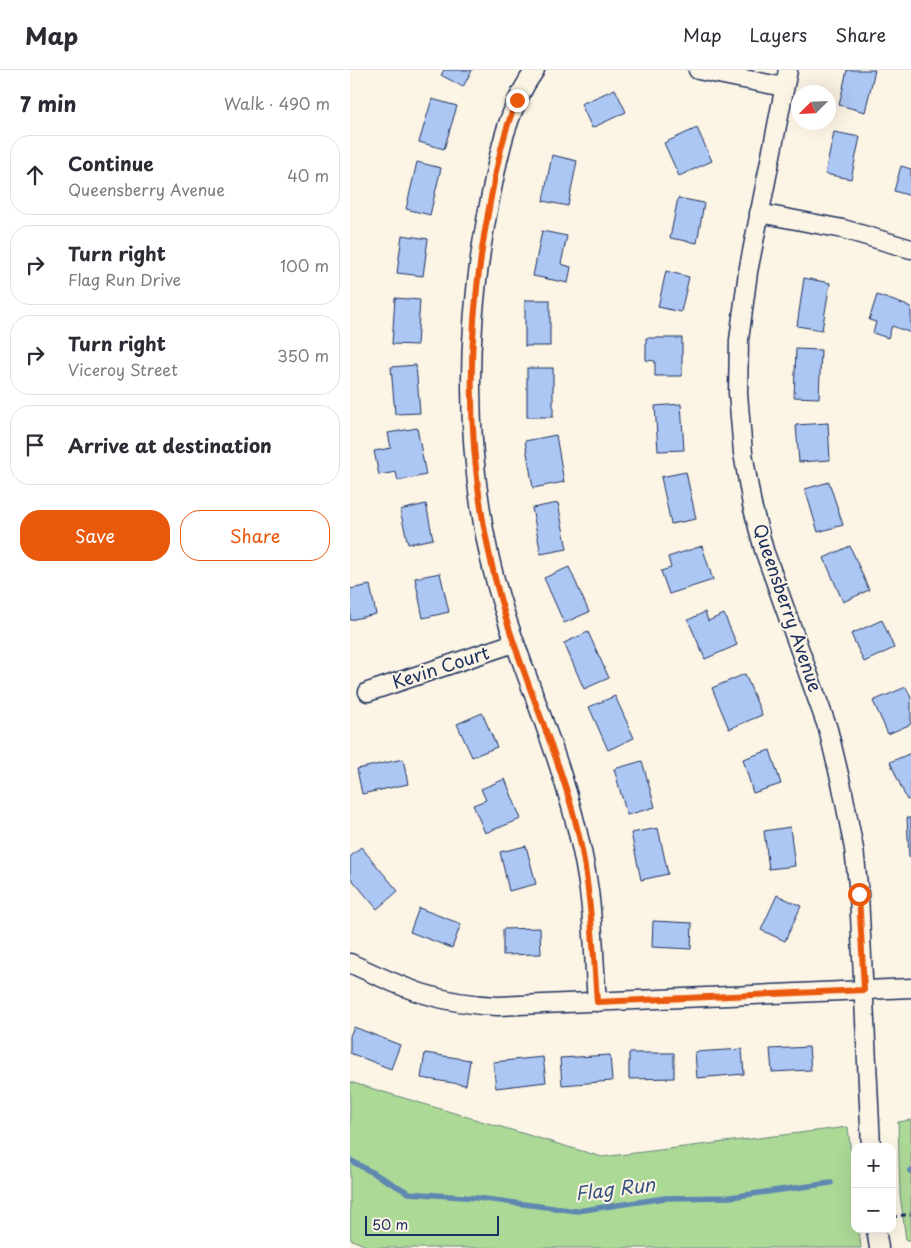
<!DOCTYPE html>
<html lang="en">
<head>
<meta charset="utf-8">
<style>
  :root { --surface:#fff; --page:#f7f7f7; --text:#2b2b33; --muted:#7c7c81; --line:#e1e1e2; --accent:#ea580c }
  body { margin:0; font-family:"Playpen Sans",sans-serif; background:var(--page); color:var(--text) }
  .controls { position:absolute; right:15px; bottom:15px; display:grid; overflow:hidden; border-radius:10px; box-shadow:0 5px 20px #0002 }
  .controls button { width:45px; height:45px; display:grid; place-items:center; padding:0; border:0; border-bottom:1px solid var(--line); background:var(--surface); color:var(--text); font:25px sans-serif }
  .compass { position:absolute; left:441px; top:15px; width:45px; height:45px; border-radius:50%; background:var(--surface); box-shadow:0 5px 20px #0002; rotate:246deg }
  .scale { position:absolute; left:15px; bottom:12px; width:134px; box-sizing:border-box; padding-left:5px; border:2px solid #1b2f5e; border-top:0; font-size:14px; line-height:18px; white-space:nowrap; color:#1b2f5e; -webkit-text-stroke:4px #fcf5e5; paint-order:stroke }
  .stop { position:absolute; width:15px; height:15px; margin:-11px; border:4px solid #ea580c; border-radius:50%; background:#fff }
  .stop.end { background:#ea580c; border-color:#fff; box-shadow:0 1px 5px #0008 }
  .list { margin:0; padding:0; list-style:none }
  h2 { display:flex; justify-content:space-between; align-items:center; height:65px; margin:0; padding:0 20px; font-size:21px }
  h2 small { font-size:16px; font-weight:400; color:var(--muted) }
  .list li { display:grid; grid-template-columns:32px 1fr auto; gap:15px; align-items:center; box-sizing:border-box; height:80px; margin:0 10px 10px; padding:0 10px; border:1px solid var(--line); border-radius:20px }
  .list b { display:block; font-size:19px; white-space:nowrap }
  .list p { margin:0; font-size:16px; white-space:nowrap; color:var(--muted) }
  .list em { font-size:16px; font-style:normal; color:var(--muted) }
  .actions { display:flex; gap:10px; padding:15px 20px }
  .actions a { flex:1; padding:11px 0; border:1px solid var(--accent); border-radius:20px; text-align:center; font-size:18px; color:var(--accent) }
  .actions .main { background:var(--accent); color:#fff }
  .icon { flex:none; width:28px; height:28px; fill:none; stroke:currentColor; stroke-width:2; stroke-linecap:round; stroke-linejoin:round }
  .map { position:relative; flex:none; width:561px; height:1178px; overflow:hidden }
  header { display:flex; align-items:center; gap:30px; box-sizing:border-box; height:70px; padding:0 25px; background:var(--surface); border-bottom:1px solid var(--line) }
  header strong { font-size:24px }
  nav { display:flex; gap:28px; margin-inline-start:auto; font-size:18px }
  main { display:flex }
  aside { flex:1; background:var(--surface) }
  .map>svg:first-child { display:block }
  .green { fill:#add997; stroke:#64847a }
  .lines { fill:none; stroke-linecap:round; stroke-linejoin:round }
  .stream { stroke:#5e88b1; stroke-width:5.5 }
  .building { fill:#adc7f4; stroke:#1b2f5e }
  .minor-casing { stroke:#1b2f5e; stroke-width:21 }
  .path { stroke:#1b2f5e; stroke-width:3; stroke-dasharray:5 4; stroke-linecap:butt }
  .minor { stroke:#fcf5e5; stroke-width:18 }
  .route { stroke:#ea580c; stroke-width:6 }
  .labels { text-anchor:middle; stroke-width:4; stroke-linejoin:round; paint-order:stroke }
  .street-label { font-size:18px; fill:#1b2f5e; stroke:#fcf5e5 }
  .water-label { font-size:19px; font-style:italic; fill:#375481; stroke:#fcf5e5 }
</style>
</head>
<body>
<header>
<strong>Map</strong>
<nav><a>Map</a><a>Layers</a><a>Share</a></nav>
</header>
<main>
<aside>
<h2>7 min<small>Walk · 490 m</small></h2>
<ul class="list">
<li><svg class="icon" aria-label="ahead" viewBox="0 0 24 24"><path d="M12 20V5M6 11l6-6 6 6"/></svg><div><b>Continue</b><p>Queensberry Avenue</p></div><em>40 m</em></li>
<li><svg class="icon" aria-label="right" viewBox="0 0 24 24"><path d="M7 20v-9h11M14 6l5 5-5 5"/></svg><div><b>Turn right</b><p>Flag Run Drive</p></div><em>100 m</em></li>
<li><svg class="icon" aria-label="right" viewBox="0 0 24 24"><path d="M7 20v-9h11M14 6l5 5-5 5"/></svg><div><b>Turn right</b><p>Viceroy Street</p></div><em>350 m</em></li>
<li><svg class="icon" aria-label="arrive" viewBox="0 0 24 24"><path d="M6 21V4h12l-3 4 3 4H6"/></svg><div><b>Arrive at destination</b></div></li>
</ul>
<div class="actions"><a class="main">Save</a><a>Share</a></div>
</aside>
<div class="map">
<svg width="561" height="1178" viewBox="0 0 561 1178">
  <rect width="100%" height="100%" fill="#fcf5e5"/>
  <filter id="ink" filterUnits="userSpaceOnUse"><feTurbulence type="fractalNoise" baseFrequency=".02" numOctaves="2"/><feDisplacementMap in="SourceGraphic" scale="10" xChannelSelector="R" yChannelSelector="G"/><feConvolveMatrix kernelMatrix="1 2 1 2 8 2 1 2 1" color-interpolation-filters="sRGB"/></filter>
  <g filter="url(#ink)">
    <g class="green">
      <path d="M 0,1012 L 252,1087 L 498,1057 L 505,1120 L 505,1159 L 509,1159 L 511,1178 L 21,1178 L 0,1169 Z"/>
      <path d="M 561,1050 L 561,1170 L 556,1170 L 550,1125 L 548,1052 Z"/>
    </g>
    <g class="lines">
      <g class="stream">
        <path d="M 0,1090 L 59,1123 L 127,1128 L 227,1141 L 315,1128 L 380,1127 L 481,1113"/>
        <path d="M 560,1101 L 561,1101"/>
      </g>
    </g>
    <g class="building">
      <path d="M 94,0 L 122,0 L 113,17 L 91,5 Z"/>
      <path d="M 497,0 L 525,0 L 515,42 L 489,35 Z"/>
      <path d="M 265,19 L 276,42 L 242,58 L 231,34 Z"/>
      <path d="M 82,29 L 107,36 L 94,79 L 69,72 Z"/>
      <path d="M 347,58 L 362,91 L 329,106 L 314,73 Z"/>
      <path d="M 484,62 L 510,67 L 501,109 L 475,104 Z"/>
      <path d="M 202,85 L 227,91 L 218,136 L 193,131 Z"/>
      <path d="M 67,92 L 91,98 L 80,145 L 56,139 Z"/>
      <path d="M 551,96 L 561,99 L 561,126 L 544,121 Z"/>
      <path d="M 328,128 L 354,133 L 347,173 L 320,168 Z"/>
      <path d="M 192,161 L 217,166 L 211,194 L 221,197 L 218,213 L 183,206 Z"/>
      <path d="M 52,165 L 78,169 L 73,206 L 47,203 Z"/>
      <path d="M 316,201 L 339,207 L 331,242 L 308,237 Z"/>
      <path d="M 454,208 L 480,213 L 472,260 L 447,256 Z"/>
      <path d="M 527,225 L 561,237 L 561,263 L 542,256 L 538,268 L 523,263 L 526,252 L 519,250 Z"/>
      <path d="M 45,228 L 70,230 L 67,275 L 42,274 Z"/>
      <rect x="175" y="230" width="25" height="46"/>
      <path d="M 296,268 L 332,268 L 332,306 L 305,306 L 305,291 L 296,290 Z"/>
      <path d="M 446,279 L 471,280 L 469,328 L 444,327 Z"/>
      <path d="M 66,295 L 70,343 L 45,344 L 41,297 Z"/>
      <rect x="177" y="298" width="26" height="49"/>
      <path d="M 331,334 L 334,380 L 308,381 L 305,336 Z"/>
      <path d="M 478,353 L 480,390 L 449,392 L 446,355 Z"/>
      <path d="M 67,358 L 76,405 L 48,411 L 46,402 L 29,405 L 24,381 L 41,378 L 38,363 Z"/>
      <path d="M 206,365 L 214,412 L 183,418 L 175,371 Z"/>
      <path d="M 336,402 L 346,449 L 321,454 L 311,407 Z"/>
      <path d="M 479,412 L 493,455 L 468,462 L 455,419 Z"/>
      <path d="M 208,433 L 217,479 L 191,484 L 182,438 Z"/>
      <path d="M 76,434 L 83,469 L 58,474 L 50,440 Z"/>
      <path d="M 352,476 L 363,510 L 319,524 L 311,501 L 321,498 L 318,487 Z"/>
      <path d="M 500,476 L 519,520 L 493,532 L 474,488 Z"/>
      <path d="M 219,497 L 239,542 L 214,553 L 194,508 Z"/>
      <path d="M 90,503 L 99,542 L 73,548 L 65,508 Z"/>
      <path d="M 20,515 L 26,544 L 0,550 L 0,519 Z"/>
      <path d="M 355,542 L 358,551 L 374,544 L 387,575 L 355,589 L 338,550 Z"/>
      <path d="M 532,550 L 544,578 L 514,592 L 501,564 Z"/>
      <path d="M 238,562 L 259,608 L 234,619 L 214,573 Z"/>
      <path d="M 395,604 L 412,645 L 379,659 L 362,618 Z"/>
      <path d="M 556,617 L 561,628 L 561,654 L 538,664 L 523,631 Z"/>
      <path d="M 265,626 L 284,668 L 258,680 L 239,637 Z"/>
      <path d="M 132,643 L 147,677 L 122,687 L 107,654 Z"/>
      <path d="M 420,680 L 431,714 L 403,723 L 393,689 Z"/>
      <path d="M 561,683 L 561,728 L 557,730 L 540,692 Z"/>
      <path d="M 53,689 L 58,714 L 12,724 L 7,699 Z"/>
      <path d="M 292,691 L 305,737 L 277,745 L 264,699 Z"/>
      <path d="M 155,709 L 171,749 L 135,763 L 123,735 L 136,730 L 131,719 Z"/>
      <path d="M 557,748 L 561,748 L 561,787 L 559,787 Z"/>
      <path d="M 440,757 L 445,796 L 419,799 L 414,761 Z"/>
      <path d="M 308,758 L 318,804 L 291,810 L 281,763 Z"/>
      <path d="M 176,776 L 186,814 L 159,821 L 150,782 Z"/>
      <path d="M 11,777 L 48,821 L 27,839 L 0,807 L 0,787 Z"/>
      <path d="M 427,825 L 451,836 L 435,871 L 411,860 Z"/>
      <path d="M 69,838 L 111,854 L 102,878 L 60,862 Z"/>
      <path d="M 303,851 L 342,853 L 341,879 L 302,877 Z"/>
      <path d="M 190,858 L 191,884 L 153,885 L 153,859 Z"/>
      <path d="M 4,957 L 50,975 L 41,999 L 0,983 L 0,966 Z"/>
      <path d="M 459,977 L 461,1000 L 422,1002 L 420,979 Z"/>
      <path d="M 392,979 L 394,1004 L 347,1008 L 345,982 Z"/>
      <path d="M 75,983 L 120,990 L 116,1015 L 71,1008 Z"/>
      <path d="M 279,983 L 324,983 L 324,1008 L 279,1009 Z"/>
      <path d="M 260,985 L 262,1011 L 212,1015 L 210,988 Z"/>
      <path d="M 193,987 L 196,1012 L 146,1018 L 143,992 Z"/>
    </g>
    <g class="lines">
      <defs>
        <g id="minor">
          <path d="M 185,0 C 154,43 147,94 137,145 C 116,257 115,373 139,485 C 156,562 190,633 213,709 C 224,745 234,783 239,821 C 244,858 244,895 247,932"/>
          <path d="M 348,0 L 434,17"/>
          <path d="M 438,0 L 398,202 L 389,270 L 388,323 L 393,383 L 402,435 L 414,480 L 478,659 L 492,717 L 504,779 L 509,824 L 521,1077"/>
          <path d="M 409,143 L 493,159 L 561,179"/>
          <path d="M 18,622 L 164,573"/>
          <path d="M 0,893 C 53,918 88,934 148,936 L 561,918"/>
          <path d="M 526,1159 L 529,1178"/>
        </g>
      </defs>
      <use href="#minor" class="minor-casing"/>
      <path class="path" d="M 542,1147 L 561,1144"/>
      <use href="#minor" class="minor"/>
    </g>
  </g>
  <g class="lines" filter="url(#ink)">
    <path class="route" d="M 167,30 C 152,65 146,101 139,138 C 114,268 115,400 150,528 C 172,609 210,684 229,766 C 241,820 243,876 247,932 L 514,920 L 509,824"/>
  </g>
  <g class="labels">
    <g class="street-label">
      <text transform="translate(437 538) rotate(71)" y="6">Queensberry Avenue</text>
      <text transform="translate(91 598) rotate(-18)" y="6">Kevin Court</text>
    </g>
    <g class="water-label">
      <text transform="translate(265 1119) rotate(-7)" y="7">Flag Run</text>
    </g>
  </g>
</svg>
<div class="controls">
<button>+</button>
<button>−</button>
</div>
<svg class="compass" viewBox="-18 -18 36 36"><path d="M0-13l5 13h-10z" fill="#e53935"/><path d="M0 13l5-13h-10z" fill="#7c7c81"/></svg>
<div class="scale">50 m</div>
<div class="stop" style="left:509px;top:824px"></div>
<div class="stop end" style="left:167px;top:30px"></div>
</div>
</main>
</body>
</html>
